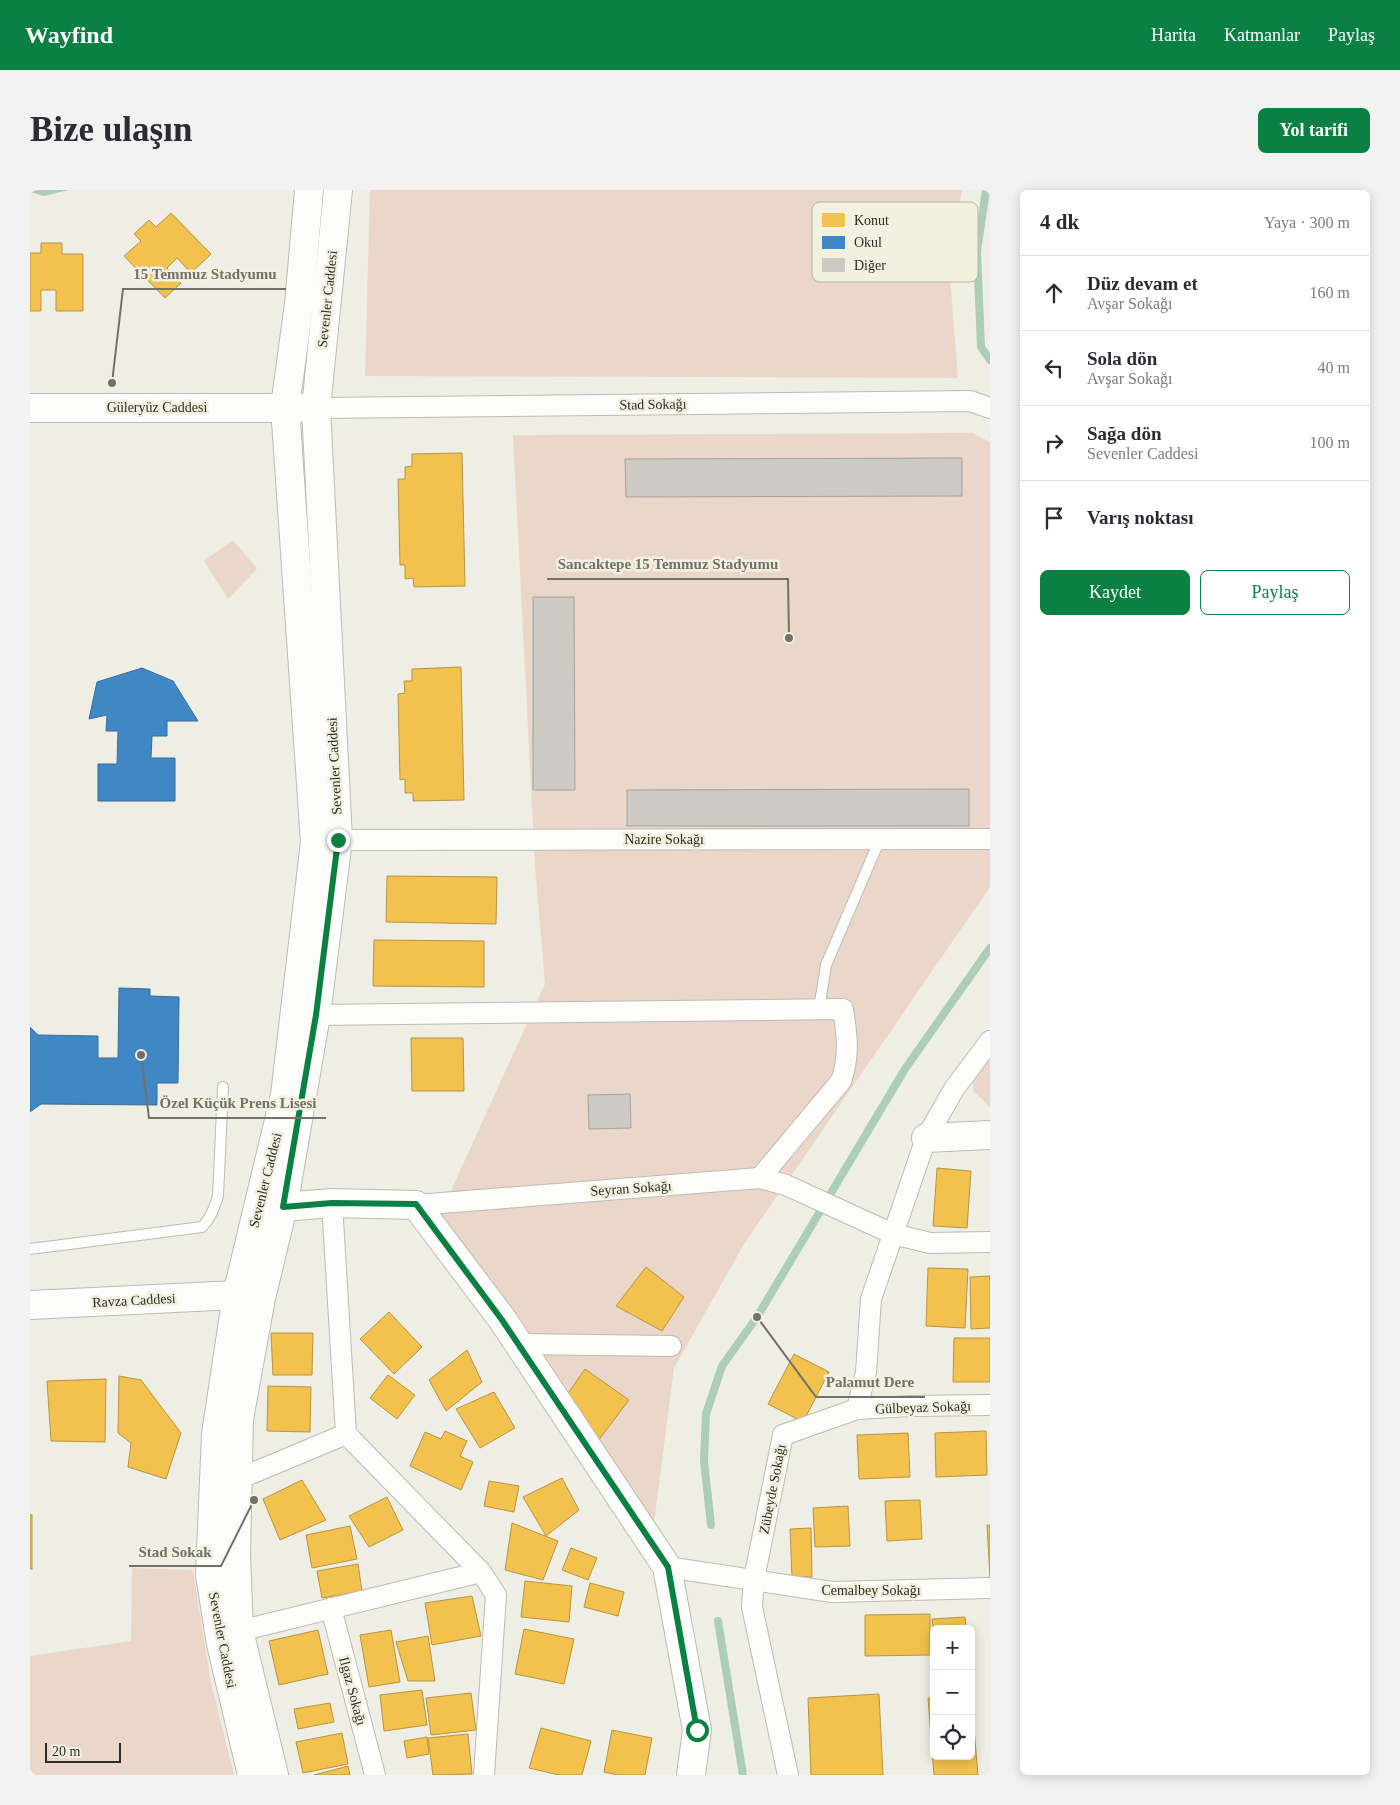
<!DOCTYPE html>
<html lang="tr">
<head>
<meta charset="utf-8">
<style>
  :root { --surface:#fff; --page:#f2f2f3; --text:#2b2b33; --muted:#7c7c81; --line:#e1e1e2; --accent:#0b8043 }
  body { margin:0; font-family:Georgia,serif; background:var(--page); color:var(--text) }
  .controls { position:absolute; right:15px; bottom:15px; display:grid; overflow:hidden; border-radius:8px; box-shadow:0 2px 12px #0003 }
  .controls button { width:45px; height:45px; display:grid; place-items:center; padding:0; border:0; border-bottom:1px solid var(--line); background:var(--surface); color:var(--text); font:25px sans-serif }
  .scale { position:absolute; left:15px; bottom:12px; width:76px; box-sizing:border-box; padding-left:5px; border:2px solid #2d2d27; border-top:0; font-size:14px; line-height:18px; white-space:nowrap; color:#2d2d27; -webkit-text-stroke:4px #f2f1e0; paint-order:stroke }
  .stop { position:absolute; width:15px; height:15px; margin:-11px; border:4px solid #0b8043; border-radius:50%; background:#fff }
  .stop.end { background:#0b8043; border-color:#fff; box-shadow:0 1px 5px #0008 }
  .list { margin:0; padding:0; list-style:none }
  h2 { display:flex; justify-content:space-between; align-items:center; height:65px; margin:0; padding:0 20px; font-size:21px }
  h2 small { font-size:16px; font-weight:400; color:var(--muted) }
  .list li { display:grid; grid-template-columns:32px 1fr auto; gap:15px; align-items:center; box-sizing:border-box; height:75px; padding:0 20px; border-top:1px solid var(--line) }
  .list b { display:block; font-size:19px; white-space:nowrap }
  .list p { margin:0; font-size:16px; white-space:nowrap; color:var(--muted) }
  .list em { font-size:16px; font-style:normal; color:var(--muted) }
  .actions { display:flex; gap:10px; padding:15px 20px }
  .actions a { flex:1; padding:11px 0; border:1px solid var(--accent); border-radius:8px; text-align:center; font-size:18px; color:var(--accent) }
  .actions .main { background:var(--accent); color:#fff }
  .icon { flex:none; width:28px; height:28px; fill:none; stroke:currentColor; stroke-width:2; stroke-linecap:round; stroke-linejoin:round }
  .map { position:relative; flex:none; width:960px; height:1585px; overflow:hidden; border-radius:8px }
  header { display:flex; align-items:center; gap:30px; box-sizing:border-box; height:70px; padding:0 25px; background:var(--accent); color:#fff }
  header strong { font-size:24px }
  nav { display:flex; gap:28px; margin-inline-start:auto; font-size:18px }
  .intro { display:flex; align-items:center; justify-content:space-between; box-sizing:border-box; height:120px; padding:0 30px }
  h1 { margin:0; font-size:35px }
  .button { padding:12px 22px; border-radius:8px; background:var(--accent); color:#fff; font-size:18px; font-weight:700 }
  main { display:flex; gap:30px; padding:0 30px }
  aside { flex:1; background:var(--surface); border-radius:8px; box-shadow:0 2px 12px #0003 }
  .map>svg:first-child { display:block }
  .green { fill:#ead7ca }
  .water { fill:#adcdb9 }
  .homes { fill:#f2c14e; stroke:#b79542 }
  .schools { fill:#3f88c5; stroke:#3a6d96 }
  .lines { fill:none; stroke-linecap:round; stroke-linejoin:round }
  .stream { stroke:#adcdb9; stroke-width:8 }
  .building { fill:#cccac3; stroke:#a4a29b }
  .lane-casing { stroke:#bcbcb5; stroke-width:12 }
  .street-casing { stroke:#bcbcb5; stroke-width:22 }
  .secondary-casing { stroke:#bcbcb5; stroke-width:30 }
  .lane { stroke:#fcfcfb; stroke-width:10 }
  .street { stroke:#fcfcfb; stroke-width:20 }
  .secondary { stroke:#fcfcfb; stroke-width:28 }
  .route { stroke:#0b8043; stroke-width:6 }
  .labels { text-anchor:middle; stroke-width:5; stroke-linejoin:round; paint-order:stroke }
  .street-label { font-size:14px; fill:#2d2d27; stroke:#f2f1e0 }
  .key { fill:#f2f1e0; stroke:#b7b6a8; stroke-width:1 }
  .key-label { font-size:14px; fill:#2d2d27 }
  .leader { fill:none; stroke:#717169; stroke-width:2 }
  .callout-dot { fill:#717169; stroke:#f2f1e0; stroke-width:2 }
  .callout-label { font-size:15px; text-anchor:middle; font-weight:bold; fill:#717169; stroke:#f2f1e0; stroke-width:5; stroke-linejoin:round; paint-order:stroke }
</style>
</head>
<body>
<header>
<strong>Wayfind</strong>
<nav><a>Harita</a><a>Katmanlar</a><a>Paylaş</a></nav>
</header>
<div class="intro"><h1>Bize ulaşın</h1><a class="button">Yol tarifi</a></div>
<main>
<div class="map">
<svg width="960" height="1585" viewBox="0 0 960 1585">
  <rect width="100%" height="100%" fill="#eeeee4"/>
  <g class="green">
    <path d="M 340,0 L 932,0 L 919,74 L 928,188 L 335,186 Z"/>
    <path d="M 943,243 L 960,252 L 960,697 L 714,1054 L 644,1178 L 624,1333 L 410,1025 L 515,794 L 505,676 L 483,245 Z"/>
    <path d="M 203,350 L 227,379 L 198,409 L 174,371 Z"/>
    <path d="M 960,867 L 960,917 L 943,901 L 943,889 Z"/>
    <path d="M 102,1378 L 163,1380 L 181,1493 L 204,1585 L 0,1585 L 0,1466 L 101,1451 Z"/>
  </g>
  <path class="water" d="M 0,0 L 39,0 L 14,6 L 0,2 Z"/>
  <g class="homes">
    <path d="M 141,23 L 181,64 L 161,83 L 147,68 L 137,78 L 151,93 L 135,108 L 94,66 L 111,51 L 104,44 L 119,30 L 126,37 Z"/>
    <path d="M 11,53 L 32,53 L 32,64 L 53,64 L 53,121 L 26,121 L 26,100 L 11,100 L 11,121 L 0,121 L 0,63 L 11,63 Z"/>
    <path d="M 432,263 L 435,396 L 384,397 L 383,388 L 375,389 L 375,375 L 370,375 L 368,289 L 375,289 L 375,277 L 382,276 L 382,264 Z"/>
    <path d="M 431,477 L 434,610 L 383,611 L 383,603 L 375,603 L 375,589 L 370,590 L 368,504 L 375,503 L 374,491 L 382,491 L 382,479 Z"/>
    <path d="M 357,686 L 467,687 L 466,734 L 356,732 Z"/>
    <path d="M 344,750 L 454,751 L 454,797 L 343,796 Z"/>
    <path d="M 381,848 L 433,848 L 434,901 L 382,901 Z"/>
    <path d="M 907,978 L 941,981 L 937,1038 L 903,1036 Z"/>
    <path d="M 616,1077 L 654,1107 L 632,1141 L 586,1116 Z"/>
    <path d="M 898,1078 L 938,1079 L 935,1138 L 896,1136 Z"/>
    <path d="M 960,1086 L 960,1138 L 941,1139 L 940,1087 Z"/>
    <path d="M 359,1122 L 392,1157 L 364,1184 L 330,1149 Z"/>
    <path d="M 241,1143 L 283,1143 L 282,1185 L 243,1185 Z"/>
    <path d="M 924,1148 L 960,1148 L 960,1192 L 923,1192 Z"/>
    <path d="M 437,1160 L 452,1192 L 416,1221 L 399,1190 Z"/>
    <path d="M 764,1164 L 799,1182 L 773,1232 L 738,1214 Z"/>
    <path d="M 555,1179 L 599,1210 L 567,1252 L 532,1212 Z"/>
    <path d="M 358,1185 L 385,1205 L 367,1229 L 340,1208 Z"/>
    <path d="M 89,1186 L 111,1190 L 151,1243 L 136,1289 L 98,1277 L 101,1253 L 88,1243 Z"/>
    <path d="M 76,1189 L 75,1252 L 21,1251 L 17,1191 Z"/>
    <path d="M 238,1196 L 281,1197 L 280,1242 L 237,1241 Z"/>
    <path d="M 464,1202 L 485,1238 L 450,1258 L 426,1219 Z"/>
    <path d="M 415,1241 L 437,1251 L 430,1266 L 443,1272 L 431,1300 L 380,1276 L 395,1242 L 411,1249 Z"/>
    <path d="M 956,1241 L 957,1285 L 906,1287 L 905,1243 Z"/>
    <path d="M 878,1243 L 880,1287 L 829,1289 L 827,1245 Z"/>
    <path d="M 532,1288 L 549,1320 L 516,1346 L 493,1307 Z"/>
    <path d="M 272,1290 L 296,1330 L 250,1350 L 233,1309 Z"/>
    <path d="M 459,1291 L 489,1296 L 484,1322 L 454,1316 Z"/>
    <path d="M 357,1307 L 373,1340 L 339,1357 L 319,1326 Z"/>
    <path d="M 890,1310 L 892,1349 L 857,1351 L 855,1311 Z"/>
    <path d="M 818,1316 L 820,1356 L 785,1357 L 783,1318 Z"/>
    <rect x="0" y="1325" width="2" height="54"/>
    <path d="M 482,1333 L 528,1351 L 513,1390 L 475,1380 Z"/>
    <path d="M 957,1335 L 960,1335 L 960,1387 Z"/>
    <path d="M 320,1336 L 327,1369 L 282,1378 L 276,1345 Z"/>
    <path d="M 781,1338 L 782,1387 L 762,1387 L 760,1339 Z"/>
    <path d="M 541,1358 L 567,1368 L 558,1390 L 532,1380 Z"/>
    <path d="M 328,1374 L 332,1401 L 292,1408 L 287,1381 Z"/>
    <path d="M 495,1391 L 542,1396 L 539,1432 L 491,1427 Z"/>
    <path d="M 560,1393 L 594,1402 L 588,1426 L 554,1417 Z"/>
    <path d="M 442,1406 L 451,1446 L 402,1455 L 395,1413 Z"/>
    <path d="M 900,1424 L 900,1465 L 835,1466 L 835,1425 Z"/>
    <path d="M 935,1427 L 936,1439 L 904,1439 L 904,1443 L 902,1429 Z"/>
    <path d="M 494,1439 L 544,1449 L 534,1494 L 485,1484 Z"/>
    <path d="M 288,1440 L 298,1484 L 249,1495 L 239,1451 Z"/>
    <path d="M 361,1440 L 370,1492 L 339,1497 L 330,1445 Z"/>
    <path d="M 398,1446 L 405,1491 L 378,1491 L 366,1452 Z"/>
    <path d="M 392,1500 L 397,1535 L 354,1541 L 350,1505 Z"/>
    <path d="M 441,1503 L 446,1540 L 401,1545 L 396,1508 Z"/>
    <path d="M 849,1504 L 853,1585 L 781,1585 L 778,1508 Z"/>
    <path d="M 941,1505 L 948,1585 L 904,1585 L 898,1508 L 904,1508 L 904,1566 L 941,1566 Z"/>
    <path d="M 300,1513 L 304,1532 L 268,1539 L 264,1519 Z"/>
    <path d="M 511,1538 L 561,1551 L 552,1585 L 529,1585 L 499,1578 Z"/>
    <path d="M 582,1540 L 622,1548 L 615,1585 L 588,1585 L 574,1582 Z"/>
    <path d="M 312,1543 L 318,1574 L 273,1583 L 266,1552 Z"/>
    <path d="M 438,1544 L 442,1584 L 403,1585 L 398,1548 Z"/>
    <path d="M 397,1547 L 399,1564 L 377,1568 L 374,1551 Z"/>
    <path d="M 318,1576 L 320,1585 L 284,1585 Z"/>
  </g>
  <g class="schools">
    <path d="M 112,478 L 143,491 L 168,531 L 137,531 L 137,546 L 122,546 L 121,568 L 145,568 L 145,611 L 68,611 L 68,574 L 87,574 L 88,541 L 76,541 L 77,525 L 59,529 L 67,492 Z"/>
    <path d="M 89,798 L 120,799 L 120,806 L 149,807 L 148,893 L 127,893 L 127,915 L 11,914 L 0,922 L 0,837 L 8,845 L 68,846 L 68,868 L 88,868 Z"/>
  </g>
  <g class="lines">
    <g class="stream">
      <path d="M 956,0 L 947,62 L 951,157 L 960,170"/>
      <path d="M 681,1335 L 674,1271 L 676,1224 L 692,1176 L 727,1127 L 875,879 L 960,758"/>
      <path d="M 688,1431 L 713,1585"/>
    </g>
  </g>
  <g class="building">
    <path d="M 932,268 L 932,306 L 596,307 L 595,269 Z"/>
    <path d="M 503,407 L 544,407 L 545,600 L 503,600 Z"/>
    <path d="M 939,599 L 939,636 L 597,636 L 597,600 Z"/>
    <path d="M 600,904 L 601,938 L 559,939 L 558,905 Z"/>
  </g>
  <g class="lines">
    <defs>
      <g id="lane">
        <path d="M 789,819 L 796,775 L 850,649"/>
        <path d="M 0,1059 L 172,1037 C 181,1028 184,1018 188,1006 L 193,897"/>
      </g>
      <g id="street">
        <path d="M 286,218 L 940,211 L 960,218"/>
        <path d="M 308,650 L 960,649"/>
        <path d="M 286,825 L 813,819 C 817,844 820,866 811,891 L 730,988"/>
        <path d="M 302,1013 L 316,1244 L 451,1382 L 466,1405 L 454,1585"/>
        <path d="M 386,1015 L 730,988 L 756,995 L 863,1044 L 900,1053 L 960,1052"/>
        <path d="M 488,1154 L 641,1156"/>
        <path d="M 827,1219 L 881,1216 L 960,1215"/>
        <path d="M 206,1290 L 316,1244"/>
        <path d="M 637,1377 L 802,1402 L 960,1398"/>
        <path d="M 301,1418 L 345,1585"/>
        <path d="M 209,1441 L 451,1382"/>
        <path d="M 758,1585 L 722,1417 L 724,1389 L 753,1245 L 827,1219 L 836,1182 L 841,1109 L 896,948 L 924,899 L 960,851"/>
      </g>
      <g id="secondary">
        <path d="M 0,218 L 273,218"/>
        <path d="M 896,948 L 960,945"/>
        <path d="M 253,1017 L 302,1013 L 386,1015 L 472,1129 L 637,1377 L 667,1540 L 661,1585"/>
        <path d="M 0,1115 L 207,1105 L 226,1107"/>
        <path d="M 222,1585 L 191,1454 L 180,1385 L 186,1244 L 207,1105 L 255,905 L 285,652 L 255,217 L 269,114 L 279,0"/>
        <path d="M 244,1585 L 209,1441 L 206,1364 L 209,1229 L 231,1108 L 253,1017 L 286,825 L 308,650 L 286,218 L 308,0"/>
      </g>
    </defs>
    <use href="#lane" class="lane-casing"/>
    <use href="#street" class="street-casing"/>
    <use href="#secondary" class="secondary-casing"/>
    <use href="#lane" class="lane"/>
    <use href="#street" class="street"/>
    <use href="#secondary" class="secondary"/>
  </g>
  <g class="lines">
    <path class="route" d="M 308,650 L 286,825 L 253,1017 L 302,1013 L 386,1014 L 472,1130 L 638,1377 L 667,1540"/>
  </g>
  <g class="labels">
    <g class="street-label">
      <text transform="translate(297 109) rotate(-84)" y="5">Sevenler Caddesi</text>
      <text transform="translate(623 214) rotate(-1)" y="5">Stad Sokağı</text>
      <text x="127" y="222">Güleryüz Caddesi</text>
      <text transform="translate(304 576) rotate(-93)" y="5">Sevenler Caddesi</text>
      <text x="634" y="654">Nazire Sokağı</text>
      <text transform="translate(235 990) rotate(-76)" y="5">Sevenler Caddesi</text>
      <text transform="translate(601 998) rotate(-4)" y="5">Seyran Sokağı</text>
      <text transform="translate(104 1110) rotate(-3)" y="5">Ravza Caddesi</text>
      <text transform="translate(893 1217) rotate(-2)" y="5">Gülbeyaz Sokağı</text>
      <text transform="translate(742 1299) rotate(-79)" y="5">Zübeyde Sokağı</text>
      <text x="841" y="1405">Cemalbey Sokağı</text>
      <text transform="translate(193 1450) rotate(79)" y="5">Sevenler Caddesi</text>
      <text transform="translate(323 1501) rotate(75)" y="5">Ilgaz Sokağı</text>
    </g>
  </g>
  <rect x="782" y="12" width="166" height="80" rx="8" class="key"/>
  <rect x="792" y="23" width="23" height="14" fill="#f2c14e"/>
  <rect x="792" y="46" width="23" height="13" fill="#3f88c5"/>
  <rect x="792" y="68" width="23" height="14" fill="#cccac3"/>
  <g class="key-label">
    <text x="824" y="35">Konut</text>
    <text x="824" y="57">Okul</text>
    <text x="824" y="80">Diğer</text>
  </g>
  <path class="leader" d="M82 193L93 99H256M759 448L758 389H517M111 865L119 928H296M727 1127L786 1207H895M224 1310L191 1376H99"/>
  <g class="callout-dot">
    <circle cx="82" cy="193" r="5"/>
    <circle cx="759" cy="448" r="5"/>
    <circle cx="111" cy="865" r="5"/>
    <circle cx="727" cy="1127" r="5"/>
    <circle cx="224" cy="1310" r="5"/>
  </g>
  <g class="callout-label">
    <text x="175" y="89">15 Temmuz Stadyumu</text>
    <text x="638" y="379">Sancaktepe 15 Temmuz Stadyumu</text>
    <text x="208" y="918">Özel Küçük Prens Lisesi</text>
    <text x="840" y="1197">Palamut Dere</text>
    <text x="145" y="1367">Stad Sokak</text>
  </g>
</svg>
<div class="controls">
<button>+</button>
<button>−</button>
<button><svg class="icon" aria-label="locate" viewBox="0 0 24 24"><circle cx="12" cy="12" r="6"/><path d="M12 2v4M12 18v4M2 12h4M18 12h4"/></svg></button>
</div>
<div class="scale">20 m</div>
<div class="stop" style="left:667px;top:1540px"></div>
<div class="stop end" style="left:308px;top:650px"></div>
</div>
<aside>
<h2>4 dk<small>Yaya · 300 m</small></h2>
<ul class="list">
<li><svg class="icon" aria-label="ahead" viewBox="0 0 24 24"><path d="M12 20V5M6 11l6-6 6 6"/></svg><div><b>Düz devam et</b><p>Avşar Sokağı</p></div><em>160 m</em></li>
<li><svg class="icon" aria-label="left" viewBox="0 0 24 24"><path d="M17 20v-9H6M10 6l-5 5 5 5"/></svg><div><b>Sola dön</b><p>Avşar Sokağı</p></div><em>40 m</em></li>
<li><svg class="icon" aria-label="right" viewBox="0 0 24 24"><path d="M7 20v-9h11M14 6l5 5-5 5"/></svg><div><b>Sağa dön</b><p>Sevenler Caddesi</p></div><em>100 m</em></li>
<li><svg class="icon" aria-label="arrive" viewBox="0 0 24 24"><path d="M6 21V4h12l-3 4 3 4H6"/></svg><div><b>Varış noktası</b></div></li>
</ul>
<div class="actions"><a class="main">Kaydet</a><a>Paylaş</a></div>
</aside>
</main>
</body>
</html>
